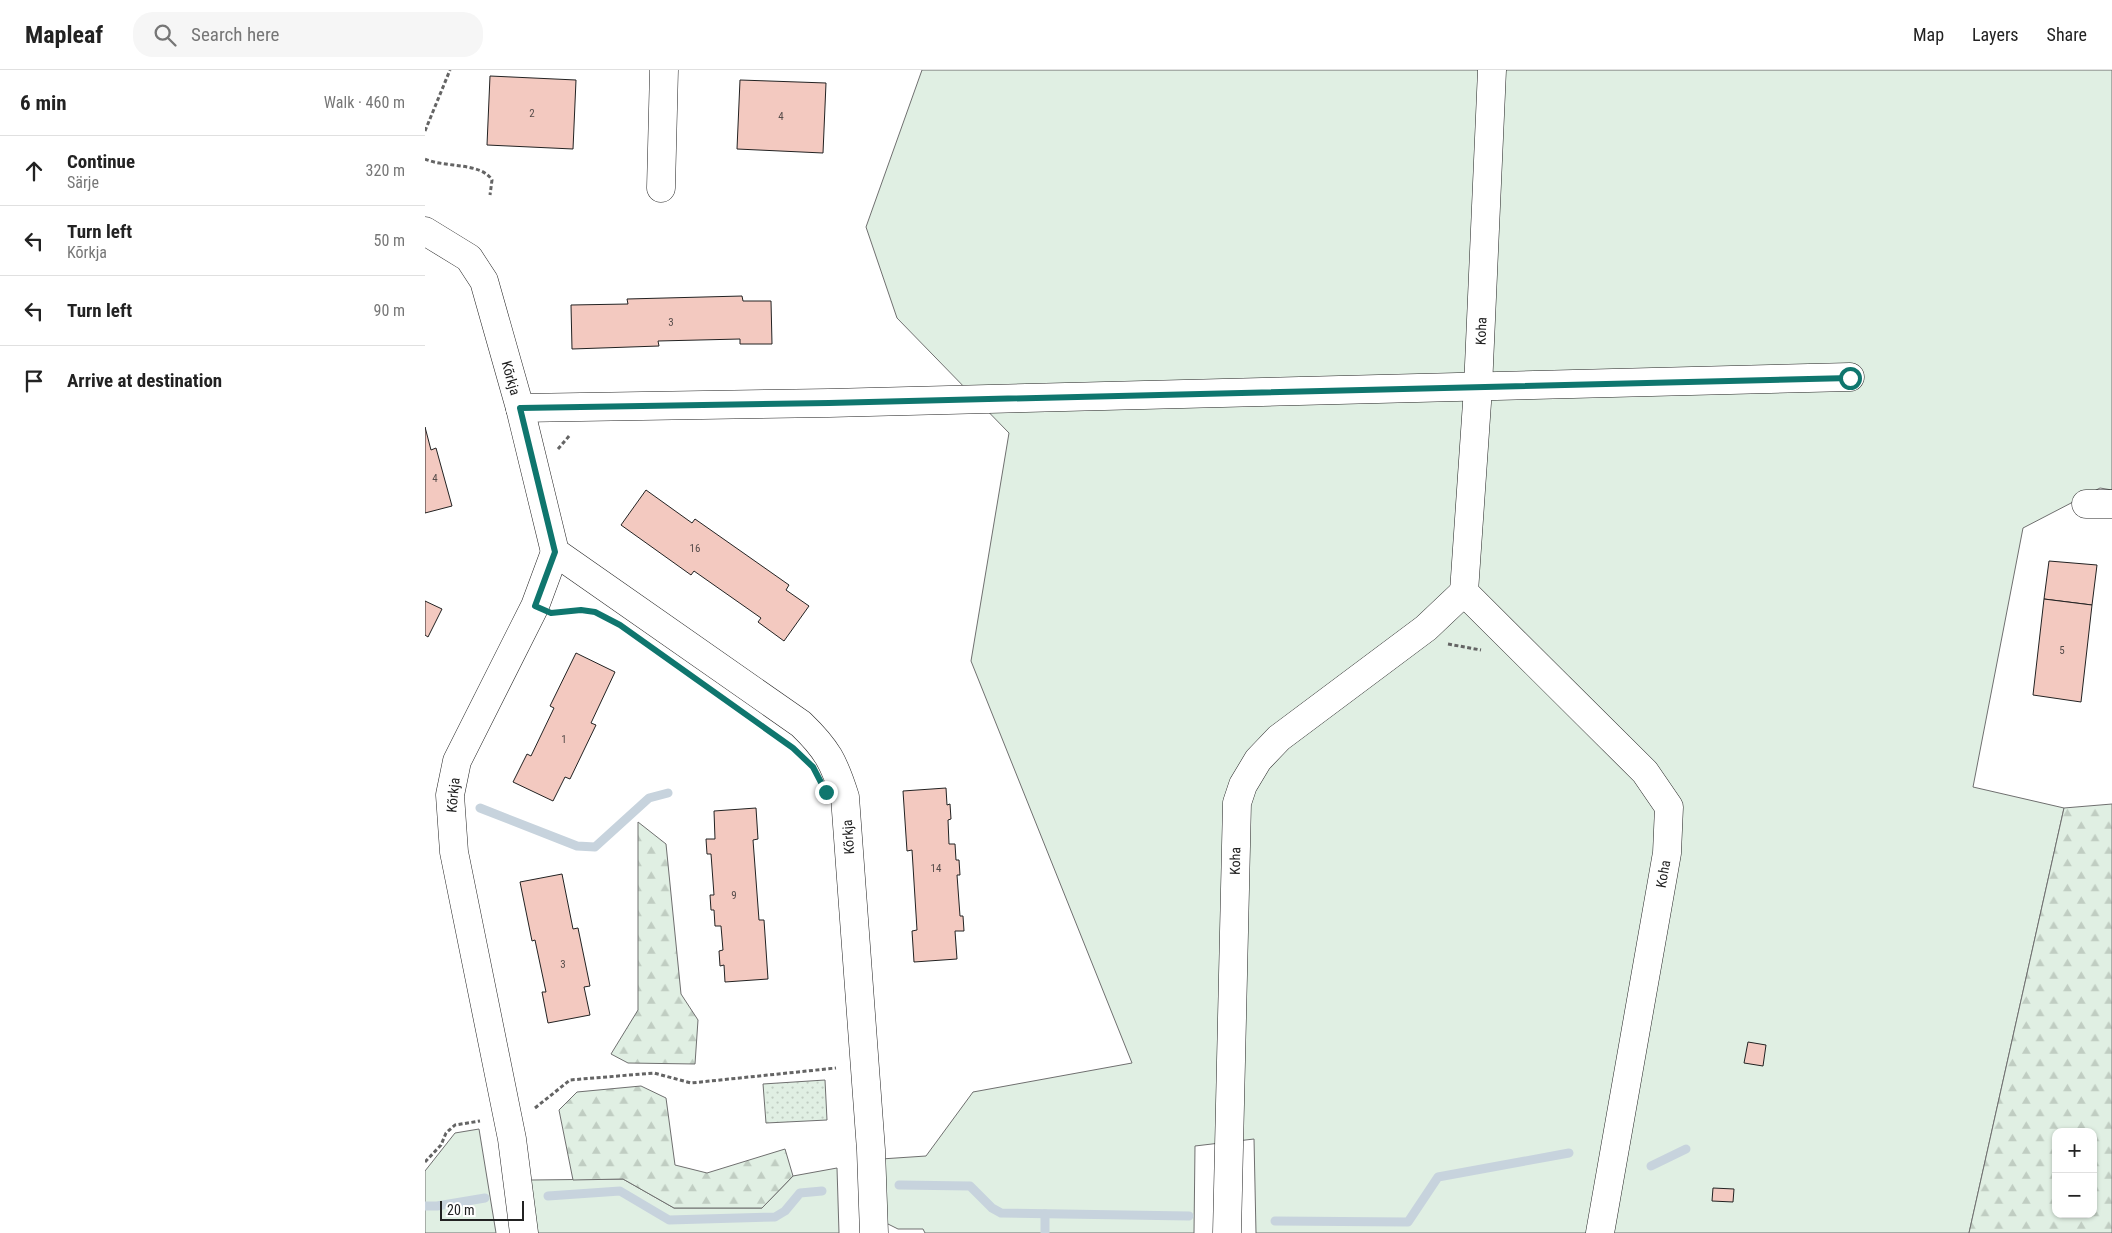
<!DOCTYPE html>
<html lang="en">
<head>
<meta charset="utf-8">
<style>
  :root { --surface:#fff; --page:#f6f6f6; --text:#222; --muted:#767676; --line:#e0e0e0 }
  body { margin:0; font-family:"Roboto Condensed",sans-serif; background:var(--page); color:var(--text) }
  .controls { position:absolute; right:15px; bottom:15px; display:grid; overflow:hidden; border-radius:10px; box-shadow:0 1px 4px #0004 }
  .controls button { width:45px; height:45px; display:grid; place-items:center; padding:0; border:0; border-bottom:1px solid var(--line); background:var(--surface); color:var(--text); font:25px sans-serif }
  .scale { position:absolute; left:15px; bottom:12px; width:84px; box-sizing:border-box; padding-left:5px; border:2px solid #222; border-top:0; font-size:14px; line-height:18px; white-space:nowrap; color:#222; -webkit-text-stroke:4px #fff; paint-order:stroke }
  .stop { position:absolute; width:15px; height:15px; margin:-11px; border:4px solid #0f766e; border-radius:50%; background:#fff }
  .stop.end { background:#0f766e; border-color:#fff; box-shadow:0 1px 5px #0008 }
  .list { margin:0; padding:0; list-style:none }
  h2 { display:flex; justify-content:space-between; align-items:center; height:65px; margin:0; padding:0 20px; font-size:21px }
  h2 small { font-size:16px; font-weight:400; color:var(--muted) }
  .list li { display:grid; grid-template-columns:32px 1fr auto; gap:15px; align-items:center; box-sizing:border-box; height:70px; padding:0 20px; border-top:1px solid var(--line) }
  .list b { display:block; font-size:19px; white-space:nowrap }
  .list p { margin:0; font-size:16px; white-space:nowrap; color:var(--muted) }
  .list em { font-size:16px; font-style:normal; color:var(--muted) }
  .icon { flex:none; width:28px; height:28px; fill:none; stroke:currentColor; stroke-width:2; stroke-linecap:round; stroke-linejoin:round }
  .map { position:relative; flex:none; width:1687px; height:1163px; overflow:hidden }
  header { display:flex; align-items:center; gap:30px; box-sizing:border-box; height:70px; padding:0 25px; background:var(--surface); border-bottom:1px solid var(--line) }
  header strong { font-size:24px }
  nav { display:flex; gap:28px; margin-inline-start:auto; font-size:18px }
  .search { width:350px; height:45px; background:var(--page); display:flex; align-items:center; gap:12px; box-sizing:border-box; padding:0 18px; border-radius:20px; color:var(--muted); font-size:19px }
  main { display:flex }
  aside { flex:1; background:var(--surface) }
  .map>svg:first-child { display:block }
  .grass { fill:#e0efe3; stroke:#6f6f6f }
  .forest { fill:url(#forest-firs); stroke:#6f6f6f; fill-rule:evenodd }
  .park { fill:url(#park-dots); stroke:#6f6f6f }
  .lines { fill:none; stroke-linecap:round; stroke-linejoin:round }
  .stream { stroke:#c7d3dd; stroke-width:9 }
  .building { fill:#f3c9c0; stroke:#222 }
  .minor-casing { stroke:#222; stroke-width:29 }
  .path { stroke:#646464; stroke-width:3; stroke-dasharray:4 2.5; stroke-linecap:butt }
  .minor { stroke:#fff; stroke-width:28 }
  .route { stroke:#0f766e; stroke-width:6 }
  .labels { text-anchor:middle; stroke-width:4; stroke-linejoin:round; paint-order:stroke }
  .number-label { font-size:11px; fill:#564c4a }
  .street-label { font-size:14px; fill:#222; stroke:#fff }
</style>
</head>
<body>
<header>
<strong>Mapleaf</strong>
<div class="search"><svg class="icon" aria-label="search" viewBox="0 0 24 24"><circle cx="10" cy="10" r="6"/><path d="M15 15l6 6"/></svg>Search here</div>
<nav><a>Map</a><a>Layers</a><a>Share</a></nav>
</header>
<main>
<aside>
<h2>6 min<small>Walk · 460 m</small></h2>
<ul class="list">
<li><svg class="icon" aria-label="ahead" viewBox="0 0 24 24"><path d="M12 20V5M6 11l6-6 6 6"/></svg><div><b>Continue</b><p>Särje</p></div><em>320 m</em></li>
<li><svg class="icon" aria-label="left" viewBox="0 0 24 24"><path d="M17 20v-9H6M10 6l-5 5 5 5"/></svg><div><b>Turn left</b><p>Kõrkja</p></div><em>50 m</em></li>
<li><svg class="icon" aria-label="left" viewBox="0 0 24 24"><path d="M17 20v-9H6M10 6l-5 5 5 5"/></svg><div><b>Turn left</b></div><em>90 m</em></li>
<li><svg class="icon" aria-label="arrive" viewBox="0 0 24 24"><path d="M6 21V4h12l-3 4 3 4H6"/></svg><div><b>Arrive at destination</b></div></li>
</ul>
</aside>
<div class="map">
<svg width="1687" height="1163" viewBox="0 0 1687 1163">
  <defs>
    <pattern id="forest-firs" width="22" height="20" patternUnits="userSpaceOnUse" patternTransform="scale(1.25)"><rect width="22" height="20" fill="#e0efe3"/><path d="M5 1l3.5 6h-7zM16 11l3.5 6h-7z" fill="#c0cdc2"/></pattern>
    <pattern id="park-dots" width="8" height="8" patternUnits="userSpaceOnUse" patternTransform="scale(1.25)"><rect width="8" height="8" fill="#e0efe3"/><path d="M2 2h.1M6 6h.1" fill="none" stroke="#c0cdc2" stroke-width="1.8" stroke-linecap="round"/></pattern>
  </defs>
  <rect width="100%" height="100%" fill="#fff"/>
  <g class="grass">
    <path d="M 497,0 L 1687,0 L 1687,420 L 1675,418 L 1598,458 L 1548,717 L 1639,738 L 1544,1163 L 831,1163 L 829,1069 L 770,1076 L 769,1163 L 500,1163 L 498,1159 L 473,1159 L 459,1152 L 456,1089 L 501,1086 L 548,1022 L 707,993 L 546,591 L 584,363 L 472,248 L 441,157 Z"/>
    <path d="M 54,1059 L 71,1163 L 0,1163 L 0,1101 L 30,1063 Z"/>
    <path d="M 412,1098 L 414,1163 L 110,1163 L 106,1110 L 198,1109 L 249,1138 L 337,1138 L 368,1106 Z"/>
  </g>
  <g class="forest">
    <path d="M 1687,734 L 1687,1163 L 1544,1163 L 1639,738 ZM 1631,1062 L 1668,1062 L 1668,1144 L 1631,1144 Z"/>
    <path d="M 213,752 L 241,774 L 256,924 L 273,950 L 270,994 L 203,993 L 186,984 L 213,940 Z"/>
    <path d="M 216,1016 L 241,1028 L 250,1095 L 282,1103 L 360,1079 L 368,1106 L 337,1138 L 249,1138 L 198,1109 L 148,1110 L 134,1040 L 152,1022 Z"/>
  </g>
  <path class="park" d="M 400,1010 L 402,1050 L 341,1053 L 338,1014 Z"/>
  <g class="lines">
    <g class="stream">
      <path d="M 55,738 L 152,776 L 170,777 L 224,728 L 243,723"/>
      <path d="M 1226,1096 L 1261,1079"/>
      <path d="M 474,1115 L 545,1116 L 567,1138 L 576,1143 L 764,1146"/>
      <path d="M 123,1126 L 195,1121 L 244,1150 L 350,1147 L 360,1141 L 375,1123 L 397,1121"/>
      <path d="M 0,1136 L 12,1136 L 60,1128"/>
      <path d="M 850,1151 L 983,1152 L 1013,1107 L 1144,1083"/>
      <path d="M 620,1163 L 620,1144"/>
    </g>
  </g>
  <g class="building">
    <path d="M 65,6 L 151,10 L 148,79 L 62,75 Z"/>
    <path d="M 315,10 L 401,13 L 398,83 L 312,79 Z"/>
    <path d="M 317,226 L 318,231 L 346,231 L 347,274 L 315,274 L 315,269 L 233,271 L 234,276 L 147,279 L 146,235 L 203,234 L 202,229 Z"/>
    <path d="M 0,357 L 6,380 L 11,378 L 27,436 L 0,443 Z"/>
    <path d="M 221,420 L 267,453 L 270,449 L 364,515 L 361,520 L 384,536 L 359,571 L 333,552 L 336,548 L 269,501 L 266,505 L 196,455 Z"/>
    <path d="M 1624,491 L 1672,495 L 1667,535 L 1619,529 Z"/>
    <path d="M 1619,529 L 1667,535 L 1656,632 L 1608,625 Z"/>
    <path d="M 0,531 L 17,539 L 3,567 L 0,565 Z"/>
    <path d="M 151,583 L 190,602 L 166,653 L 171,655 L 145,709 L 140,707 L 128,731 L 88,712 L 102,684 L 106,686 L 129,638 L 125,636 Z"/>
    <path d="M 521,718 L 522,735 L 525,734 L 526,749 L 523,750 L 524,774 L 530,774 L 531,790 L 534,790 L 535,805 L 532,805 L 535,846 L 538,846 L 539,861 L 530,861 L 532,889 L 489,892 L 487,861 L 492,860 L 487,780 L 482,781 L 478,721 Z"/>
    <path d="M 331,738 L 333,769 L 328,770 L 334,850 L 339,850 L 343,909 L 300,912 L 299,895 L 295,896 L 294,881 L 298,880 L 296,856 L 290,856 L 289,840 L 286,840 L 285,825 L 289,825 L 286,784 L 282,784 L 281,769 L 290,769 L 289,741 Z"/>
    <path d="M 137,804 L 148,859 L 153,858 L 165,916 L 159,917 L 165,945 L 123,953 L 117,922 L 121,922 L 110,870 L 107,871 L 95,812 Z"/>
    <path d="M 1323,972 L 1341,975 L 1338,996 L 1319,993 Z"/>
    <path d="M 1288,1118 L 1309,1119 L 1308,1132 L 1287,1131 Z"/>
  </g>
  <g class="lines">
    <defs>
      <g id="minor">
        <path d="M 1067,0 L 1053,318 L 1039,522 L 1220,702 L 1244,737 L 1242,783 L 1175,1163"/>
        <path d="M 236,118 L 239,0"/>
        <path d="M 0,161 L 44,188 L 59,211 L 95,338 L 130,482 L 376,654 C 402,679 409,692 420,727 L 446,1080 L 449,1163"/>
        <path d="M 95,338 L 404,333 L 1425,307"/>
        <path d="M 1661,434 L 1687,434"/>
        <path d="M 99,1163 L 87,1069 L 29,782 L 25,725 L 32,691 L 110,536 L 130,482"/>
        <path d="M 802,1163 L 812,733 L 818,715 L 833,690 L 854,668 L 1001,558 L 1039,522"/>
      </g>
    </defs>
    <use href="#minor" class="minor-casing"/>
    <g class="path">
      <path d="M 0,61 L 25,0"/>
      <path d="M 0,89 C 20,98 56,92 67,110 L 65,125"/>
      <path d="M 133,379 L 145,365"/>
      <path d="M 138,541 L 164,541"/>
      <path d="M 1023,574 L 1056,580"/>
      <path d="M 110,1038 L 145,1010 L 229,1003 L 266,1013 L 411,998"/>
      <path d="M 0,1092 L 16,1075 L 21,1063 L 30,1055 L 55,1051"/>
    </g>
    <use href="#minor" class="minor"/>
  </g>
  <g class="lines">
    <path class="route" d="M 401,722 L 388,697 L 368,678 L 195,555 L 170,542 L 156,540 L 126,543 L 110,536 L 130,482 L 95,338 L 404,333 L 1425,308"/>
  </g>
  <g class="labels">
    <g class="number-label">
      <text x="107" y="47">2</text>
      <text x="356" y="50">4</text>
      <text x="246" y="256">3</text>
      <text x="10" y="412">4</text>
      <text x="270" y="482">16</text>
      <text x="1637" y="584">5</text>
      <text x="139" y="673">1</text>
      <text x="511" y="802">14</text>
      <text x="309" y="829">9</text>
      <text x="138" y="898">3</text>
    </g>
    <g class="street-label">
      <text transform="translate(1056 261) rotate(-88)" y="5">Koha</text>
      <text transform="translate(86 308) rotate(74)" y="5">Kõrkja</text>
      <text transform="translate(28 725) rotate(-84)" y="5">Kõrkja</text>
      <text transform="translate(423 767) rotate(-94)" y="5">Kõrkja</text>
      <text transform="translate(810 791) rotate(-89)" y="5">Koha</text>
      <text transform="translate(1238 804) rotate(-80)" y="5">Koha</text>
    </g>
  </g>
</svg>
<div class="controls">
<button>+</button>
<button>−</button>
</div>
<div class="scale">20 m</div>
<div class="stop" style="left:1425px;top:308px"></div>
<div class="stop end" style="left:401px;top:722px"></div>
</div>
</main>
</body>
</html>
